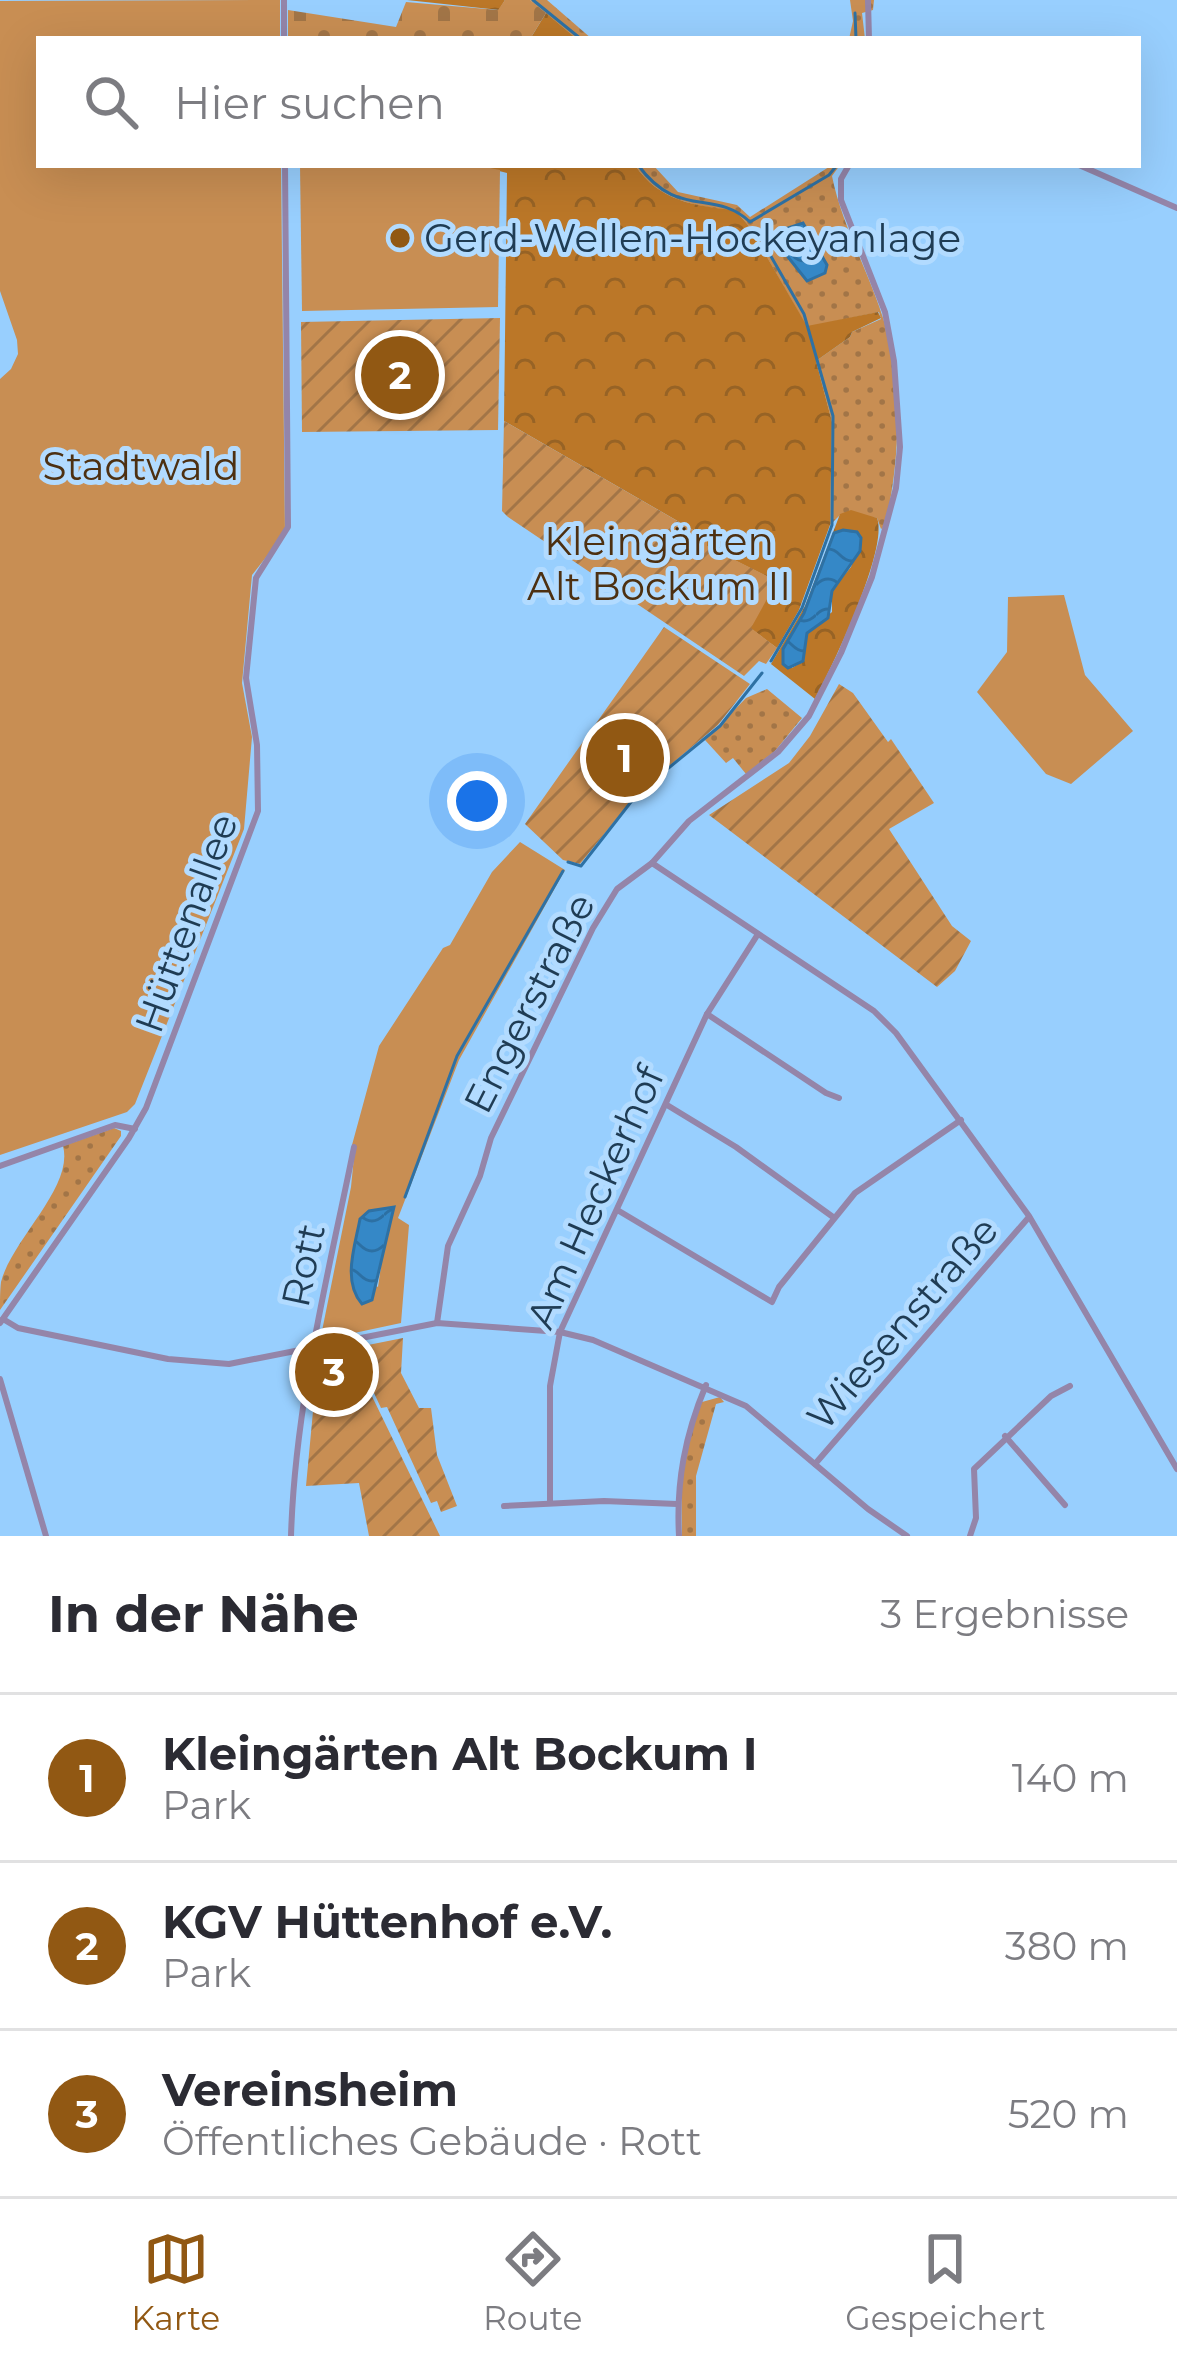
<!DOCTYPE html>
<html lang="de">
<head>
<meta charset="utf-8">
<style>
  :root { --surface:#fff; --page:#f2f2f3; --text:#2b2b33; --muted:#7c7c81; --line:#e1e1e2; --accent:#915813 }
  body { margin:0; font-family:Montserrat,sans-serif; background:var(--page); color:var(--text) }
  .you { position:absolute; left:477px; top:801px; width:42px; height:42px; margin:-30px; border:9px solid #fff; border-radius:50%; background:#1a73e8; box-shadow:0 0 0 18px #1a73e833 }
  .badge { display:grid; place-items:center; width:78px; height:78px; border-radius:50%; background:var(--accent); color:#fff; font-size:39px; font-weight:700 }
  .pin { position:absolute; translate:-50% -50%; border:6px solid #fff; box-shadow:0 3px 12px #0006 }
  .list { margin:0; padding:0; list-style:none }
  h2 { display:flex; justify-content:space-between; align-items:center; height:156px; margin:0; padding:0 48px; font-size:51px }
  h2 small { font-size:39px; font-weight:400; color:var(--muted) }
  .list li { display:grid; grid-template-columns:78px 1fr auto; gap:36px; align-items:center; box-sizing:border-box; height:168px; padding:0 48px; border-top:3px solid var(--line) }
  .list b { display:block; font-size:45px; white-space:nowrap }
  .list p { margin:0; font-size:39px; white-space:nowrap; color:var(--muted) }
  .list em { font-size:39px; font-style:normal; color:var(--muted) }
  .icon { flex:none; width:66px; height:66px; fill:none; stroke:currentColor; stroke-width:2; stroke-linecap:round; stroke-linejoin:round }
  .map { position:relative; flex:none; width:1177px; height:1536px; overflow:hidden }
  .search { position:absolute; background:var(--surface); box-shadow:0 12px 48px #0002; left:36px; right:36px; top:36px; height:132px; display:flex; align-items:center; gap:30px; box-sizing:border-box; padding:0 42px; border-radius:0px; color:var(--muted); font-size:45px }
  .sheet { height:660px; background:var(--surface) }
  nav { display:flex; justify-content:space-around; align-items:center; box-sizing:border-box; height:168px; border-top:3px solid var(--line); background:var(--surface); font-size:33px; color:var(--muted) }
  nav a { display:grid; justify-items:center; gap:6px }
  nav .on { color:var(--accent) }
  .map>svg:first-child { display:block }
  .grass { fill:url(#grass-dots) }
  .forest { fill:url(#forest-crowns); fill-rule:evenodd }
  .cemetery { fill:url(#cemetery-stones) }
  .park { fill:#c88e53; fill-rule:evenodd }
  .garden { fill:url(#garden-furrows) }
  .water { fill:url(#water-waves); stroke:#2e71a4; stroke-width:3 }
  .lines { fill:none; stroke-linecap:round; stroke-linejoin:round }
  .stream { stroke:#2e71a4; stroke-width:3 }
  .street { stroke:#9485a9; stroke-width:6 }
  .poi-dot { fill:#915813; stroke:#b2dbff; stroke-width:4.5 }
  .labels { text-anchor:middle; stroke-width:10; stroke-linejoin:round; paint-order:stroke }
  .poi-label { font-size:39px; fill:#1f3c54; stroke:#b2dbff; text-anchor:start }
  .park-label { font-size:39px; fill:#4d3011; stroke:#b2dbff }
  .street-label { font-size:39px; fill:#1f3c54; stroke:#b2dbff }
</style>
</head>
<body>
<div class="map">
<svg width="1177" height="1536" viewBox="0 0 1177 1536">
  <defs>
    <pattern id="grass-dots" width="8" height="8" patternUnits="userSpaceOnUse" patternTransform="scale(3)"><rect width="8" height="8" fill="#c88e53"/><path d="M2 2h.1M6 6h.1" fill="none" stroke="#a27547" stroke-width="1.8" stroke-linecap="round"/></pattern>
    <pattern id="forest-crowns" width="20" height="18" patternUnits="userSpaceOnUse" patternTransform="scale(3)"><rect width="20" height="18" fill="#bb7728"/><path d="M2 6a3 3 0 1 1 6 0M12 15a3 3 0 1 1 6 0" fill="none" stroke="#976325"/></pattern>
    <pattern id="cemetery-stones" width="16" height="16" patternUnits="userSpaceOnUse" patternTransform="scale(3)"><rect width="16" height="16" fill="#c88e53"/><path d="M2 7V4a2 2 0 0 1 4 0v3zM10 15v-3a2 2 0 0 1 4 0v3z" fill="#a27547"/></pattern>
    <pattern id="garden-furrows" width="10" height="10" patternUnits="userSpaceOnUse" patternTransform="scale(3)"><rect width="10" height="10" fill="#c88e53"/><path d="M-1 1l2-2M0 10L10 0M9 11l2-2" fill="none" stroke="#a27547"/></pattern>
    <pattern id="water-waves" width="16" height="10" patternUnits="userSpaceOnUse" patternTransform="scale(3)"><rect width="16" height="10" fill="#3588c7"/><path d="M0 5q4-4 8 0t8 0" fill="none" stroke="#2c70a4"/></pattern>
  </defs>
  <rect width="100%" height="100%" fill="#98cffe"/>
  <g class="grass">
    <path d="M 530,0 L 547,0 L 592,39 L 577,39 Z"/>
    <path d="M 850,0 L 874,0 L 873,10 L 862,13 L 865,39 L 849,39 L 853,21 Z"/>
    <path d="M 635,165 L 653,165 L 678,192 L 737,205 L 750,217 L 832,165 L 840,165 L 832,176 C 841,221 864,263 879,306 C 904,375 901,456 885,526 L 881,529 L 877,518 L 841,514 L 830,525 L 832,422 L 816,361 L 850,337 L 852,332 L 881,319 L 879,312 L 807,327 L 749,226 L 736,211 C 694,206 659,201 635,165 Z"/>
    <path d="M 767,689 L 802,718 L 775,751 L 746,774 L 733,758 L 726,763 L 705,740 L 746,698 Z"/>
    <path d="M 114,1128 L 121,1131 L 121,1136 L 0,1310 C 0,1302 0,1290 1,1282 C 12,1239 74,1187 63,1146 Z"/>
    <path d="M 720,1397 L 724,1402 L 716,1404 L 696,1476 L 696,1536 L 682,1536 C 681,1490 680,1445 702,1402 Z"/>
  </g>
  <g class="forest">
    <path d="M 407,0 L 505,0 L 499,10 Z"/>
    <path d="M 546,13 L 577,39 L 530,39 Z"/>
    <path d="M 476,165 L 635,165 C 659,201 694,206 735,210 L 749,226 L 807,326 L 878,312 L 881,318 L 852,332 L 850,337 L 816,361 L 832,422 L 830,525 L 799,610 L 777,648 L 750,628 L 776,581 L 706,546 L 707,538 L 504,421 L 507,173 Z"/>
    <path d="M 851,510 L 877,518 C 889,548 832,668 815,699 L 771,664 L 805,606 L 840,514 ZM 861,538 L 851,567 L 832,590 L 832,612 L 807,633 L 803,661 L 792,668 L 783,649 L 804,613 Z"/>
  </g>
  <path class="cemetery" d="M 505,0 L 530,0 L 546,13 L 530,39 L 288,39 L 288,10 L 396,27 L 406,2 L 498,10 Z"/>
  <g class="park">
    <path d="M 280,0 L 280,39 L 39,39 L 39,165 L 281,165 L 285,533 L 252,575 L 242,683 L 252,737 L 244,829 L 135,1104 L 127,1112 L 0,1155 L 0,379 L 11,369 L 18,354 L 17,340 L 0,291 L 0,1 Z"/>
    <path d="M 300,165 L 476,165 L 500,170 L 498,307 L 302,311 Z"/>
    <path d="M 1064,595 L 1085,675 L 1133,731 L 1071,784 L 1046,774 L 977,692 L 1007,652 L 1008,597 Z"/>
    <path d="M 520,842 L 565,870 L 459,1060 L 398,1218 L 409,1225 L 401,1323 L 326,1339 L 321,1336 L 351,1187 L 355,1147 L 352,1145 L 379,1046 L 443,948 L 450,945 L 492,872 ZM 360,1219 L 382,1259 L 378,1287 L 351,1272 Z"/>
  </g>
  <g class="garden">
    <path d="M 500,318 L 498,430 L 302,432 L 301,322 Z"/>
    <path d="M 504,421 L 707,538 L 707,546 L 777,581 L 751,628 L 777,648 L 766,664 L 759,661 L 744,676 L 508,517 L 502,511 Z"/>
    <path d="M 664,627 L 750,684 L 718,725 L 638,792 L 580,864 L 563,860 L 525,824 Z"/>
    <path d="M 839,684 L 853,693 L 888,742 L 891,739 L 934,803 L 889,829 L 952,926 L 971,941 L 955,971 L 937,987 L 709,815 L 789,763 L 810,736 Z"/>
    <path d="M 403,1338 L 401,1373 L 419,1408 L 431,1408 L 437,1455 L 457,1506 L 441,1512 L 437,1501 L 431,1503 L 387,1407 L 381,1408 L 353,1348 Z"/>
    <path d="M 348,1347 L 440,1536 L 369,1536 L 359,1483 L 306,1486 L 318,1358 Z"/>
  </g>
  <g class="water">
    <path d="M 803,223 L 827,265 L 825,273 L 807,281 L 788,257 L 779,231 Z"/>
    <path d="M 843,530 L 857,532 L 861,538 L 860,551 L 832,591 L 828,618 L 807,633 L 803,661 L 788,668 L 783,664 L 783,649 L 804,613 L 834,533 Z"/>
    <path d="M 394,1207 L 372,1300 L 362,1304 C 342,1281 355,1246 360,1219 L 369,1211 Z"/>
  </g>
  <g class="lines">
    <g class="stream">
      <path d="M 533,0 L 581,39"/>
      <path d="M 855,13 L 856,39"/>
      <path d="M 638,165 C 678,220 714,188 750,222 L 829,175 L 837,165"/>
      <path d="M 757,232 L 804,314 L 833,416 L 832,525 L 802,608 L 771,661"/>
      <path d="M 568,862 L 581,866 L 638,793 L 720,726 L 762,673"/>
      <path d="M 405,1197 L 457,1056 L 563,871"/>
    </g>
    <g class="street">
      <path d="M 284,0 L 284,39"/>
      <path d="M 868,0 L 869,39"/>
      <path d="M 1079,165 L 1177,208"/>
      <path d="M 652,863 L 874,1011 L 896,1033 L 1029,1216 L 1177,1469"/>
      <path d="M 707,1014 L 826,1093 L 839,1098"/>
      <path d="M 667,1105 L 736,1147 L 833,1217"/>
      <path d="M 0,1166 L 115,1125 L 135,1129"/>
      <path d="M 619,1211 L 772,1302 L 779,1287 L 855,1193 L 961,1120"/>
      <path d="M 3,1319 L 18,1328 L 168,1359 L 229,1364 L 437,1323 L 560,1332 L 593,1340 L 746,1406 L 868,1509 L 907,1536"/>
      <path d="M 0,1323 L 129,1138 L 146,1108 L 258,811 L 257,745 L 246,678 L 256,578 L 288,527 L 285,165"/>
      <path d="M 437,1323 L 448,1246 L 480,1176 L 491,1138 L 593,928 L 617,889 L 652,863 L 689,821 L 778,752 L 809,716 L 841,653 L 872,577 L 896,488 L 900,447 L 894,361 L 885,312 L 841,200 L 841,179 L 849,165"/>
      <path d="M 0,1379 L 46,1536"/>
      <path d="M 1005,1436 L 1065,1505"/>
      <path d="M 815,1464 L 1029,1217"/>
      <path d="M 550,1502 L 550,1386 L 560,1332 L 707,1014 L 758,934"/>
      <path d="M 504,1506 L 604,1501 L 677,1504"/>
      <path d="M 291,1536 C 295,1404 328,1276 354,1147"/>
      <path d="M 679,1536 C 676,1482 685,1435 706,1385"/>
      <path d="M 970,1536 L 976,1518 L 974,1469 L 1051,1396 L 1070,1386"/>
    </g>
  </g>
  <circle class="poi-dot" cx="400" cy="238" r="12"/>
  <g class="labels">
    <g class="poi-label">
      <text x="424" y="252">Gerd-Wellen-Hockeyanlage</text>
    </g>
    <g class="park-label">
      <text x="141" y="480">Stadtwald</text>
      <text x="659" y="555">Kleingärten<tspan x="659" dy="45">Alt Bockum II</tspan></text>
    </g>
    <g class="street-label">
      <text transform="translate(186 923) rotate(-70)" y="14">Hüttenallee</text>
      <text transform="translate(529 1003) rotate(-63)" y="14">Engerstraße</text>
      <text transform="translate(595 1197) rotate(-66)" y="14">Am Heckerhof</text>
      <text transform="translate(303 1265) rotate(-78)" y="14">Rott</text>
      <text transform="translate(902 1323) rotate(-49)" y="14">Wiesenstraße</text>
    </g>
  </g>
</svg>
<div class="you"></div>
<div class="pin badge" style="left:625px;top:758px">1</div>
<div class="pin badge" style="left:400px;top:375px">2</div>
<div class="pin badge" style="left:334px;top:1372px">3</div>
<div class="search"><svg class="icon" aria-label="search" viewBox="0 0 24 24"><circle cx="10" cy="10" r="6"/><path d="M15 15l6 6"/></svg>Hier suchen</div>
</div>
<section class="sheet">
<h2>In der Nähe<small>3 Ergebnisse</small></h2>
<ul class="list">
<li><span class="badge">1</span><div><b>Kleingärten Alt Bockum I</b><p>Park</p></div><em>140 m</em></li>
<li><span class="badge">2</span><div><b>KGV Hüttenhof e.V.</b><p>Park</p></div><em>380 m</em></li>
<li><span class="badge">3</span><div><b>Vereinsheim</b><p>Öffentliches Gebäude · Rott</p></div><em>520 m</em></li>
</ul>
</section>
<nav>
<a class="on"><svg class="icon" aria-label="map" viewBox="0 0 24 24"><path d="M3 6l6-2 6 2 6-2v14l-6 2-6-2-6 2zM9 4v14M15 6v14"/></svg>Karte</a>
<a><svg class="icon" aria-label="directions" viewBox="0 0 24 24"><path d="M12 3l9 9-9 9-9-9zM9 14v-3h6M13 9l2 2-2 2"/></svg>Route</a>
<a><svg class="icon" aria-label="saved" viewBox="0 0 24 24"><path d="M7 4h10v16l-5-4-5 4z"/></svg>Gespeichert</a>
</nav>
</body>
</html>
